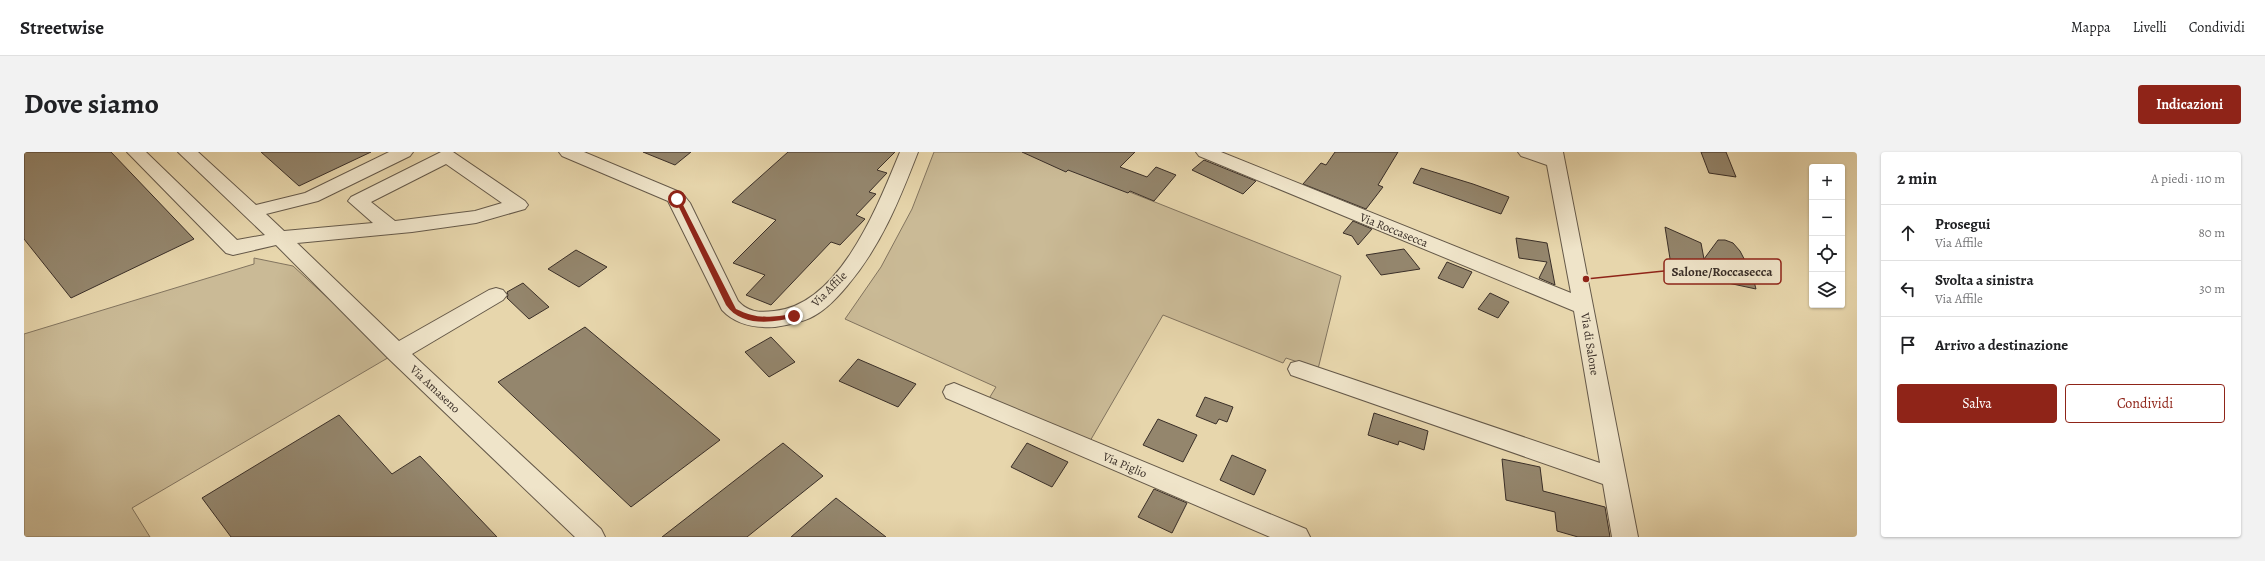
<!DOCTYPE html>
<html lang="it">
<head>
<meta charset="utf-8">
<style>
  :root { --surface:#fff; --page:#f2f2f2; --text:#202124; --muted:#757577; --line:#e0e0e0; --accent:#8f2418 }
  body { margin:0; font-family:Alegreya,serif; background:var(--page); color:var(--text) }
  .controls { position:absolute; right:12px; top:12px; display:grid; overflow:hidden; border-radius:4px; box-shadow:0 1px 3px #0004 }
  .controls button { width:36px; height:36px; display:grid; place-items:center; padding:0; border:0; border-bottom:1px solid var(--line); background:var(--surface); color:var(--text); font:20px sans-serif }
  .stop { position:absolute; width:12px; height:12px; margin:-9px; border:3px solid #8f2418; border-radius:50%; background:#fff }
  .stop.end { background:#8f2418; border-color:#fff; box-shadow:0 1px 4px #0008 }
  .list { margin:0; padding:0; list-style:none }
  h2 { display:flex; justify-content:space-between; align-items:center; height:52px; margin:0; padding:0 16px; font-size:17px }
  h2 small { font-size:13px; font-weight:400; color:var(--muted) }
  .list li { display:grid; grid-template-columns:26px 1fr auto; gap:12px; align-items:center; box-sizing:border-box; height:56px; padding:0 16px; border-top:1px solid var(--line) }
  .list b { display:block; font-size:15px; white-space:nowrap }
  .list p { margin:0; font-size:13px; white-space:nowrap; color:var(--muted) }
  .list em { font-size:13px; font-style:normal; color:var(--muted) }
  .actions { display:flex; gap:8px; padding:12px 16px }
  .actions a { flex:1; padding:9px 0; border:1px solid var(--accent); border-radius:4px; text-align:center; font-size:14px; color:var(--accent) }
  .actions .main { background:var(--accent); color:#fff }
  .icon { flex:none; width:22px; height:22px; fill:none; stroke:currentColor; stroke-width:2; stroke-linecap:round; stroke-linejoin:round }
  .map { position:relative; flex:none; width:1833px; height:385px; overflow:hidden; border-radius:4px }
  header { display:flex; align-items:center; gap:24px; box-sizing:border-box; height:56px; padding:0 20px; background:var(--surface); border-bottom:1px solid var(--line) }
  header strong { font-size:19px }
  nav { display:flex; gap:22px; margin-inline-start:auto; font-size:14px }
  .intro { display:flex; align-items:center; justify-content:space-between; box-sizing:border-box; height:96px; padding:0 24px }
  h1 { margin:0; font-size:28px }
  .button { padding:10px 18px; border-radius:4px; background:var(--accent); color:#fff; font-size:14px; font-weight:700 }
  main { display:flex; gap:24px; padding:0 24px }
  aside { flex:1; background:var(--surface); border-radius:4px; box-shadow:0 1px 3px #0004 }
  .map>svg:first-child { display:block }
  .green { fill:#caba96; stroke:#82745f }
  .building { fill:#94866d; stroke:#3a2f28 }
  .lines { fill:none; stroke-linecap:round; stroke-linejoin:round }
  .minor-casing { stroke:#655949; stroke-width:2 }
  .minor { fill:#efe4c9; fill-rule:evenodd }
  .route { fill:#8f2418 }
  .labels { text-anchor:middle; stroke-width:3; stroke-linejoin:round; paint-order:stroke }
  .street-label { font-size:12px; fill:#3a2f28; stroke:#efe4c9 }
  .leader { fill:none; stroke:#8f2418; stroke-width:1.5 }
  .callout-dot { fill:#8f2418; stroke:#efe4c9; stroke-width:1.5 }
  .callout { fill:#efe4c9; stroke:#8f2418; stroke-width:1.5 }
  .callout-label { font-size:13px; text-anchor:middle; font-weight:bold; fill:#3a2f28 }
</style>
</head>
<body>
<header>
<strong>Streetwise</strong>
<nav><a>Mappa</a><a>Livelli</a><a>Condividi</a></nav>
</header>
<div class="intro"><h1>Dove siamo</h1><a class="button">Indicazioni</a></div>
<main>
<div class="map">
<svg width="1833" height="385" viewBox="0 0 1833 385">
  <rect width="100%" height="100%" fill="#e7d6ac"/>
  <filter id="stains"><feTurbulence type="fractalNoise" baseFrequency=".005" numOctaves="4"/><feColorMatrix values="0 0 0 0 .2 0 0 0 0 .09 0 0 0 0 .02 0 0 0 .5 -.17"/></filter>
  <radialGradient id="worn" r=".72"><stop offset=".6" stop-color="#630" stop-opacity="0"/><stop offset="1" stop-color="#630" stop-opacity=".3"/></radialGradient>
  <g class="green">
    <path d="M 910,0 L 1005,0 L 1317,124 L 1294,217 L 1262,206 L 1259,211 L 1139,163 L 1062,296 L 961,253 L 972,235 L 821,167 L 857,115 L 888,57 Z"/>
    <path d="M 230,106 L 269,114 L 367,204 L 108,356 L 126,385 L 0,385 L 0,182 L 230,112 Z"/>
  </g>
  <g class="building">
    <path d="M 0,0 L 87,0 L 170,87 L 47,146 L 0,87 Z"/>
    <path d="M 237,0 L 347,0 L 275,34 Z"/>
    <path d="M 619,0 L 667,0 L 651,13 Z"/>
    <path d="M 764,0 L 871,0 L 853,18 L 863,21 L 845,40 L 852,42 L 832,63 L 841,67 L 816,93 L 807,90 L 747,153 L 722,143 L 741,123 L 709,111 L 752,68 L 708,50 Z"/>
    <path d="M 998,0 L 1111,0 L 1096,15 L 1123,25 L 1132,15 L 1152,23 L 1130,49 L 1106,39 L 1104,41 L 1044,18 L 1042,20 Z"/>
    <path d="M 1311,0 L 1374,0 L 1354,33 L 1359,35 L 1342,57 L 1279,32 L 1297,11 L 1302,13 Z"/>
    <path d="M 1677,0 L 1702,0 L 1712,25 L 1685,21 Z"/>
    <path d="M 1180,8 L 1232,29 L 1219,42 L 1168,18 Z"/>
    <path d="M 1397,16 L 1449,32 L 1485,45 L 1477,62 L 1389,31 Z"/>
    <path d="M 1329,69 L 1348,77 L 1334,93 L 1328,84 L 1319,81 Z"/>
    <path d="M 1641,75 L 1677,91 L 1680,107 L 1694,88 L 1701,88 L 1709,91 L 1716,99 L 1728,122 L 1732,137 L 1662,122 L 1661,116 L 1647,113 Z"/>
    <path d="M 1492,86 L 1523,91 L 1531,133 L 1515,126 L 1523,110 L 1495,106 Z"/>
    <path d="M 1380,97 L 1396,117 L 1357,123 L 1342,103 Z"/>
    <path d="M 552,98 L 583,115 L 555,135 L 524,117 Z"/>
    <path d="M 1423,110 L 1448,120 L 1439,136 L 1414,126 Z"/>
    <path d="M 499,131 L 525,155 L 505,167 L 483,146 L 484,143 L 483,140 Z"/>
    <path d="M 1466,141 L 1485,150 L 1474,166 L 1454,157 Z"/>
    <path d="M 561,175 L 696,288 L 607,355 L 474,230 Z"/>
    <path d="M 747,185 L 771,210 L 745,225 L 721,200 Z"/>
    <path d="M 834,207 L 892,232 L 874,255 L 815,229 Z"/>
    <path d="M 1181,245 L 1209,255 L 1203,270 L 1195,267 L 1192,272 L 1172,264 Z"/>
    <path d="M 1350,261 L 1404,279 L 1400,298 L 1375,289 L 1374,293 L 1344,283 Z"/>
    <path d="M 315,263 L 368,322 L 396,304 L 473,385 L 207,385 L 178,346 Z"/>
    <path d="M 1134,267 L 1173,283 L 1159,310 L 1119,293 Z"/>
    <path d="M 759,291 L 799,324 L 723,385 L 638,385 Z"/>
    <path d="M 1003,291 L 1044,310 L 1028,335 L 987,315 Z"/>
    <path d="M 1208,303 L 1242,318 L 1230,343 L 1196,328 Z"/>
    <path d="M 1478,307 L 1516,315 L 1519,339 L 1581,355 L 1586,385 L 1554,385 L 1533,379 L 1531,360 L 1482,348 Z"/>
    <path d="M 1130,337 L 1163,351 L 1148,381 L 1114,365 Z"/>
    <path d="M 812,346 L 862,385 L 767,385 Z"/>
  </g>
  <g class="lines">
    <defs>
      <g id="minor">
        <path d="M 103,0 L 122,0 L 213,88 L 241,83 L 154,0 L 174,0 L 232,53 L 281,41 L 365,0 L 389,0 L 386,4 L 294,49 L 242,62 L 260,79 L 349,71 L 324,49 L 327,45 L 417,0 L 429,0 L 501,49 L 504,53 L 501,57 L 452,71 L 388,80 L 273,91 L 375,189 L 465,138 L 472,136 L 479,138 L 483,143 L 479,148 L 388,202 L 577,377 L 581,385 L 551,385 L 365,207 L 252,93 L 209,103 L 202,101 ZM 422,12 L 478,51 L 451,59 L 371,69 L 347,50 Z"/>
        <path d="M 535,0 L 560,0 L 658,41 L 666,51 L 714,149 C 724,160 735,161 750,159 C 816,153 854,53 876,0 L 894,0 C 875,49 857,94 823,134 C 813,146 801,159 786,166 C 775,171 763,173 751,175 C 731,176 712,173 698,158 L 644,49 L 538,4 Z"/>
        <path d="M 1172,0 L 1197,0 L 1547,141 L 1523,13 L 1497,4 L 1494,0 L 1539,0 L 1614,385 L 1588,385 L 1579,332 L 1267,223 L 1264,217 L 1267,211 L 1275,209 L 1576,311 L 1550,159 L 1175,4 Z"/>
        <path d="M 930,231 L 1282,377 L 1286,385 L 1246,385 L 922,246 L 919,240 L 922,234 Z"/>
      </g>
    </defs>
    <use href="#minor" class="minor-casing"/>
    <use href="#minor" class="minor"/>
  </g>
  <path class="route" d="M 653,45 L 656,47 L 712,157 C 735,168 746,165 770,162 L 772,162 L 772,165 C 749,171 717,175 702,153 L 651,47 Z"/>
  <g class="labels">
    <g class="street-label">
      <text transform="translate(1370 78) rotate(22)" y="4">Via Roccasecca</text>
      <text transform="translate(805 137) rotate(-45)" y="4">Via Affile</text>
      <text transform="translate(1566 192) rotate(81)" y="4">Via di Salone</text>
      <text transform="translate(411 237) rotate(43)" y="4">Via Amaseno</text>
      <text transform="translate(1101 313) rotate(23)" y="4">Via Piglio</text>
    </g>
  </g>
  <path class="leader" d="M1562 127L1640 119"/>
  <circle class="callout-dot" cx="1562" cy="127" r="4"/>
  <rect class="callout" x="1640" y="107" width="117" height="25" rx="4"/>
  <g class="callout-label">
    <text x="1698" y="124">Salone/Roccasecca</text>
  </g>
  <rect width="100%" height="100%" filter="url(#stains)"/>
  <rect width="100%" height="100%" fill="url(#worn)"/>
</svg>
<div class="controls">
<button>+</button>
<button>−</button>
<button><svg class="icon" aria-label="locate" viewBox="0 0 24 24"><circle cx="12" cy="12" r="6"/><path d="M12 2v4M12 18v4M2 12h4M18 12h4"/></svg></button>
<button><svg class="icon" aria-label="layers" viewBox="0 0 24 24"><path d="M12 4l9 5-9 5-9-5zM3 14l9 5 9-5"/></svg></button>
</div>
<div class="stop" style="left:653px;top:47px"></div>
<div class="stop end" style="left:770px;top:164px"></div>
</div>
<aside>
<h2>2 min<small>A piedi · 110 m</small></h2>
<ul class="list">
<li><svg class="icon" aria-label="ahead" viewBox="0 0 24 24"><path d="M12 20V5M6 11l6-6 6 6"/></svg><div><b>Prosegui</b><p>Via Affile</p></div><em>80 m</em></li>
<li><svg class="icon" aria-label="left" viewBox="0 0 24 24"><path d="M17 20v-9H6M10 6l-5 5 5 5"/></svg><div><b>Svolta a sinistra</b><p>Via Affile</p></div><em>30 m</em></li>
<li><svg class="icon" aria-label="arrive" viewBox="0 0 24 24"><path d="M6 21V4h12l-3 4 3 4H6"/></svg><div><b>Arrivo a destinazione</b></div></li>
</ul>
<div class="actions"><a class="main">Salva</a><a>Condividi</a></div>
</aside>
</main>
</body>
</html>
